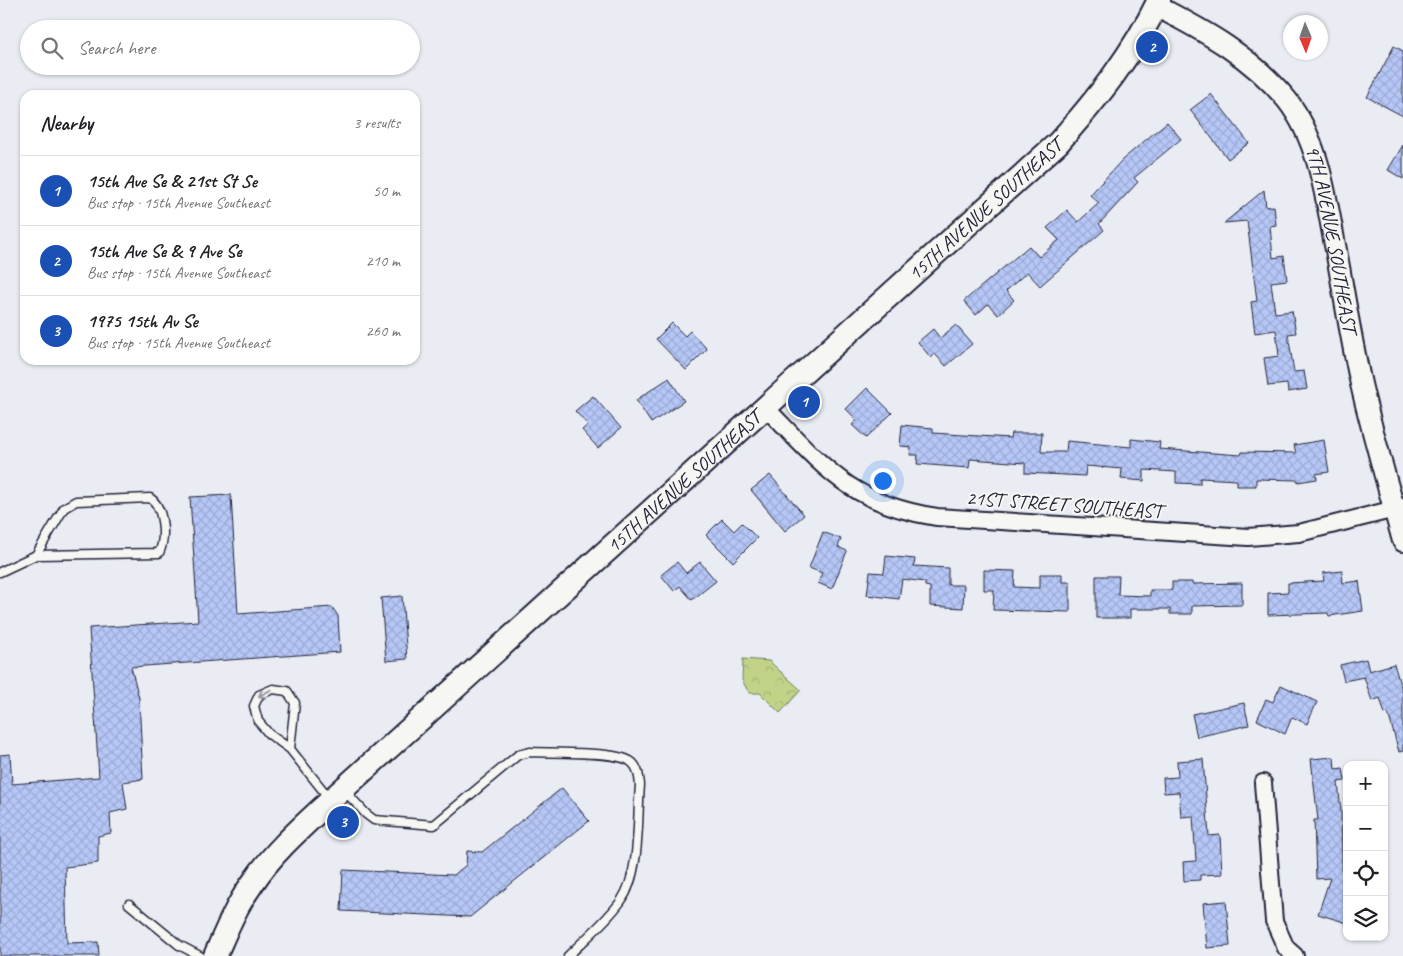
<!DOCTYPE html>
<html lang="en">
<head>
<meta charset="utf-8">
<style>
  :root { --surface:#fff; --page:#f2f2f2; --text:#202124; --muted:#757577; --line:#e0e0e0; --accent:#d1495b }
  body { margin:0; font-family:Caveat,sans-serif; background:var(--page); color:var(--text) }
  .controls { position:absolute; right:15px; bottom:15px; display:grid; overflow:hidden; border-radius:10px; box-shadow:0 1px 4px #0004 }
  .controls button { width:45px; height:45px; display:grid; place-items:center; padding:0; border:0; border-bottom:1px solid var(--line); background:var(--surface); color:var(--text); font:25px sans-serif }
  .compass { position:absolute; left:1283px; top:15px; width:45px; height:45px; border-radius:50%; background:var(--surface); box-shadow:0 1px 4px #0004; rotate:178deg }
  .you { position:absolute; left:882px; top:480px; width:18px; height:18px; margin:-12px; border:4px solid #fff; border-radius:50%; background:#1a73e8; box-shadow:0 0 0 8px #1a73e833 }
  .badge { display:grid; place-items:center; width:32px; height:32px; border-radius:50%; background:var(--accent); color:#fff; font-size:16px; font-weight:700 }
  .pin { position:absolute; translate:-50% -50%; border:2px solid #fff; box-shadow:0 1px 5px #0006 }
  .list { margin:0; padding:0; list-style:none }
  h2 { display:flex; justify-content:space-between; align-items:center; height:65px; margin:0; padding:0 20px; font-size:21px }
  h2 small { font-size:16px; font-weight:400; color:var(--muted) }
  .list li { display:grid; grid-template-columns:32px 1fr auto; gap:15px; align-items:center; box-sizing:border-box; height:70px; padding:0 20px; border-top:1px solid var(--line) }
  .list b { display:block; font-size:19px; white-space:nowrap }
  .list p { margin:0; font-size:16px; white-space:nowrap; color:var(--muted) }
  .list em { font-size:16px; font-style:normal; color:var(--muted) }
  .icon { flex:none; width:28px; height:28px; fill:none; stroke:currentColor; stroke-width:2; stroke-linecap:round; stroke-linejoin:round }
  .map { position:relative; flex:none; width:1403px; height:956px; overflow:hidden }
  .search { position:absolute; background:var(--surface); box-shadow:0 1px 4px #0004; left:20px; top:20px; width:400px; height:55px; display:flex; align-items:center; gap:12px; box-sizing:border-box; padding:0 18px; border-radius:28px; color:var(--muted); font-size:19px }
  .panel { position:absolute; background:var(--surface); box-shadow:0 1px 4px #0004; left:20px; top:90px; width:400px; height:275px; border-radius:15px }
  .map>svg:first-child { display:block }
  .park { fill:url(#park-crowns); stroke:#727a62 }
  .building { fill:url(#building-cross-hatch); stroke:#22223b }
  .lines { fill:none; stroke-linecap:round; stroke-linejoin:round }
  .service-casing { stroke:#22223b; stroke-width:11 }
  .minor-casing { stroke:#22223b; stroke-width:20 }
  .tertiary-casing { stroke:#22223b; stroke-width:24 }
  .secondary-casing { stroke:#22223b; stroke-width:26 }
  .service { stroke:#f6f6f2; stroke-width:8 }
  .minor { stroke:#f6f6f2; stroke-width:16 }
  .tertiary { stroke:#f6f6f2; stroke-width:20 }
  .secondary { stroke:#f6f6f2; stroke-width:22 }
  .oneway { stroke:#9797a0 }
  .labels { text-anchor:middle; stroke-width:4; stroke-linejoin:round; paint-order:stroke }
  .street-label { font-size:20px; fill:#22223b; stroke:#f6f6f2 }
</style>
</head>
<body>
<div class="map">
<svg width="1403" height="956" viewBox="0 0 1403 956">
  <defs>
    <pattern id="park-crowns" width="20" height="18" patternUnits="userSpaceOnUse" patternTransform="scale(1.25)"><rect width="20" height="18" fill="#c2d388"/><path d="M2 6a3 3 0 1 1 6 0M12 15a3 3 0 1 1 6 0" fill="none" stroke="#a6b576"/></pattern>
    <pattern id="building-cross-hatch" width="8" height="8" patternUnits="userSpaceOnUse" patternTransform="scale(1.25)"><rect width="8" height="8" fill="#b6c7f7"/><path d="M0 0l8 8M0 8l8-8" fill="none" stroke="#9cabd5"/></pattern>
  </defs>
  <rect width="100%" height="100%" fill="#e9edf3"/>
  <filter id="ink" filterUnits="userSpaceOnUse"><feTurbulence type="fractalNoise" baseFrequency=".02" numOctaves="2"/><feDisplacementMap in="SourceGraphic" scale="10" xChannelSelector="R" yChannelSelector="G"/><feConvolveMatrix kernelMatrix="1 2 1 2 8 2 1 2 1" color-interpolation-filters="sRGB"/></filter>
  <g filter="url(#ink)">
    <path class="park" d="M 743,659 L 769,661 L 801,690 L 780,713 L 760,693 L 749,693 L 742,680 Z"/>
    <g class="building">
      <path d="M 1394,46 L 1403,51 L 1403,116 L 1367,97 Z"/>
      <path d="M 1211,94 L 1249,143 L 1228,159 L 1190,110 Z"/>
      <path d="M 1167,122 L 1181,139 L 1134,178 L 1138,182 L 1099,224 L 1104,230 L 1040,286 L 1027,272 L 1006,291 L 1014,300 L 998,315 L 988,304 L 976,315 L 964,301 L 1029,246 L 1039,257 L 1059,240 L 1047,228 L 1067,210 L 1078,222 L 1099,203 L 1090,195 L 1122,160 Z"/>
      <path d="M 1403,145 L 1403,179 L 1388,170 Z"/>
      <path d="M 1264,190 L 1266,207 L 1274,206 L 1276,225 L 1270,226 L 1273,258 L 1284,256 L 1287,280 L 1271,282 L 1275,313 L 1292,311 L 1296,333 L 1288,334 L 1294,372 L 1304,371 L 1307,389 L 1288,392 L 1287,384 L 1268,386 L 1264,358 L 1279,356 L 1276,330 L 1255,333 L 1251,302 L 1257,301 L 1247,221 L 1224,223 Z"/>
      <path d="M 672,323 L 685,336 L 690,331 L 707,349 L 686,370 L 656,339 Z"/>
      <path d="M 956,325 L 972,344 L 946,366 L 935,354 L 931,358 L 918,342 L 933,329 L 940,338 Z"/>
      <path d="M 669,378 L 684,401 L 651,423 L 636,400 Z"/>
      <path d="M 867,388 L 892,413 L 866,438 L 852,425 L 857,420 L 846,409 Z"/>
      <path d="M 593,396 L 621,428 L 598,448 L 582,430 L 588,425 L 575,411 Z"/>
      <path d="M 902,425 L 933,428 L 933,433 L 1010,438 L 1011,433 L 1042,433 L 1041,452 L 1066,452 L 1067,441 L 1131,447 L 1131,439 L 1160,442 L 1159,449 L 1241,455 L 1242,452 L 1296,453 L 1294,445 L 1324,440 L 1329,472 L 1316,474 L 1317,479 L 1298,482 L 1298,480 L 1256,479 L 1256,486 L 1237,486 L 1237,480 L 1200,478 L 1200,484 L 1176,483 L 1176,472 L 1144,470 L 1144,481 L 1121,479 L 1122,469 L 1086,466 L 1085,476 L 1025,473 L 1025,463 L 970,459 L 969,468 L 917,464 L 918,455 L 910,455 L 911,447 L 900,446 Z"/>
      <path d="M 770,475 L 804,515 L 785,531 L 751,490 Z"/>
      <path d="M 231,495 L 238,614 L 332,607 L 338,616 L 340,652 L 131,667 L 139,698 L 143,779 L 123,782 L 127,809 L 110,813 L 111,833 L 98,836 L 98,863 L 65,867 L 67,943 L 98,942 L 99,956 L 0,956 L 0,755 L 10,754 L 12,784 L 99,777 L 89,628 L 198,621 L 190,497 Z"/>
      <path d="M 722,519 L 734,531 L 742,523 L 757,538 L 733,562 L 706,535 Z"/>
      <path d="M 823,532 L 841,539 L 838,547 L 847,551 L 832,589 L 818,583 L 822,573 L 809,568 Z"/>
      <path d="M 886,556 L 915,559 L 914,566 L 948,568 L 948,585 L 964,585 L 963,608 L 930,606 L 930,587 L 925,586 L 925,582 L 902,579 L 899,599 L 867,595 L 870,572 L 884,573 Z"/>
      <path d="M 677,562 L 686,573 L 700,562 L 716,581 L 692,600 L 680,586 L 674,591 L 661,575 Z"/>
      <path d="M 984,570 L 1015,571 L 1014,587 L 1040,588 L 1040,574 L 1062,574 L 1062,582 L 1070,582 L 1070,612 L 993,610 L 994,590 L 984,590 Z"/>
      <path d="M 1342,571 L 1343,583 L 1359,581 L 1363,611 L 1329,616 L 1328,613 L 1268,615 L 1268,593 L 1288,592 L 1288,583 L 1324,581 L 1323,573 Z"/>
      <path d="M 1096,576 L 1119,576 L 1118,595 L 1150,596 L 1150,590 L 1172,590 L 1172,582 L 1192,582 L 1192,584 L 1242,583 L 1242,605 L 1192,606 L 1192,614 L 1170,614 L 1170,609 L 1130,609 L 1130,618 L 1096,618 Z"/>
      <path d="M 402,596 L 407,659 L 386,661 L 381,598 Z"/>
      <path d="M 1366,659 L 1369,671 L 1394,664 L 1403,694 L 1403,751 L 1399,752 L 1388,713 L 1385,714 L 1380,698 L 1372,701 L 1364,677 L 1344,681 L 1340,665 Z"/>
      <path d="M 1281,685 L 1317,702 L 1307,724 L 1292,717 L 1285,734 L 1257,720 L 1266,699 L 1273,702 Z"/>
      <path d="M 1244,703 L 1249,725 L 1197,737 L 1192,714 Z"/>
      <path d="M 1334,757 L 1335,769 L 1343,768 L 1345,781 L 1338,782 L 1341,811 L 1343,898 L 1347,899 L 1347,923 L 1318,914 L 1330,878 L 1316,879 L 1314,820 L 1318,820 L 1311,759 Z"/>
      <path d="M 1203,759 L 1209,836 L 1220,835 L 1222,874 L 1200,875 L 1200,880 L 1184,881 L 1183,862 L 1196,861 L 1193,816 L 1181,817 L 1179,792 L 1164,793 L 1163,778 L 1178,777 L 1177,761 Z"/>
      <path d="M 562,788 L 589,821 L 470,917 L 341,911 L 343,870 L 454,875 L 466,865 L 467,851 L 482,852 Z"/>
      <path d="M 1226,901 L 1230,946 L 1207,948 L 1203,903 Z"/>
    </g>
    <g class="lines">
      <defs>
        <g id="service">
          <path d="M 0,572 L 36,555 L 159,553 C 166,538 164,507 150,498 L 76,501 L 64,508 L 36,555"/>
          <path d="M 290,749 L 295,703 L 287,691 L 273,689 L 259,695 L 254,706 L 258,721 L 269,734 L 290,749 L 329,798"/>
          <path d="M 344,790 L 366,814 L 374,820 L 434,825 L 518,755 L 530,752 C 550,753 615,751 630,761 C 638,766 639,776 640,785 C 637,818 641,872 621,901 C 606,922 586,938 568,956"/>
          <path d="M 129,904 L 179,945 L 200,956"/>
        </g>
        <g id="minor">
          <path d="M 765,407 C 823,466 850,504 937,517 L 1248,537 L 1299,533 L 1403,507"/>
          <path d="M 1263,783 L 1274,921 L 1286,948 L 1295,956"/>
        </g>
        <g id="tertiary">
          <path id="s1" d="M 1156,6 C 1205,31 1252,57 1287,100 C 1320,142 1326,200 1336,250 C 1344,294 1351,339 1361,384 C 1373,436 1389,489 1403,541"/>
        </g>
        <g id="secondary">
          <path id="s2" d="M 215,956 C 226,931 236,906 252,884 C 273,852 303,826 331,800 L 1058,143 C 1098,98 1133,54 1159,0"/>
        </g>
      </defs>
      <use href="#service" class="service-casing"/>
      <use href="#minor" class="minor-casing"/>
      <use href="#tertiary" class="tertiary-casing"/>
      <use href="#secondary" class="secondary-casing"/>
      <use href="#service" class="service"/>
      <use href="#minor" class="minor"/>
      <use href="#tertiary" class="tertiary"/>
      <use href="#secondary" class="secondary"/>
    </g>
    <defs><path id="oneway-shaft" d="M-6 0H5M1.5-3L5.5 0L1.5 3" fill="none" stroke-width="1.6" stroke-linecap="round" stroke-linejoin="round" transform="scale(1.25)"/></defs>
    <use class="oneway" href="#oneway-shaft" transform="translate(265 693) rotate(152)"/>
  </g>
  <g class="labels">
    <g class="street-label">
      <text dy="7" stroke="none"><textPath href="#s2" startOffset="1078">15TH AVENUE SOUTHEAST</textPath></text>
      <text dy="7" stroke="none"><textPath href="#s1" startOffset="310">9TH AVENUE SOUTHEAST</textPath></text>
      <text dy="7" stroke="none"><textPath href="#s2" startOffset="672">15TH AVENUE SOUTHEAST</textPath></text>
      <text transform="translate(1064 504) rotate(4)" y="7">21ST STREET SOUTHEAST</text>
    </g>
  </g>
</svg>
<div class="controls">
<button>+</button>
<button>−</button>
<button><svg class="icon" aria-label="locate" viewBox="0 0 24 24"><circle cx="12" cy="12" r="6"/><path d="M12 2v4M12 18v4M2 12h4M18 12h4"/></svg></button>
<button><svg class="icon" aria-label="layers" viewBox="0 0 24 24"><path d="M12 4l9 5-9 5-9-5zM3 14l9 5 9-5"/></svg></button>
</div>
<svg class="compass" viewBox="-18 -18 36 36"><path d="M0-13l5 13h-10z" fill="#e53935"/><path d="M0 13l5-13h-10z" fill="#757577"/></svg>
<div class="you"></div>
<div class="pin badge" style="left:804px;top:402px;background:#1a4fb4">1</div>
<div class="pin badge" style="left:1152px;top:47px;background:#1a4fb4">2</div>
<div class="pin badge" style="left:343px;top:822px;background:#1a4fb4">3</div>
<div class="search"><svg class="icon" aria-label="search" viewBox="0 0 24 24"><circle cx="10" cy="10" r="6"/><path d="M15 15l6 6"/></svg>Search here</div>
<section class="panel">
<h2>Nearby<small>3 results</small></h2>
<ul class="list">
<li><span class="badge" style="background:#1a4fb4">1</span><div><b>15th Ave Se &amp; 21st St Se</b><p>Bus stop · 15th Avenue Southeast</p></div><em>50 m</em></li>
<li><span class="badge" style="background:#1a4fb4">2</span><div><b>15th Ave Se &amp; 9 Ave Se</b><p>Bus stop · 15th Avenue Southeast</p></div><em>210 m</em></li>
<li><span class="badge" style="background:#1a4fb4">3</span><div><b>1975 15th Av Se</b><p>Bus stop · 15th Avenue Southeast</p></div><em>260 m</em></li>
</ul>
</section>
</div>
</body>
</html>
